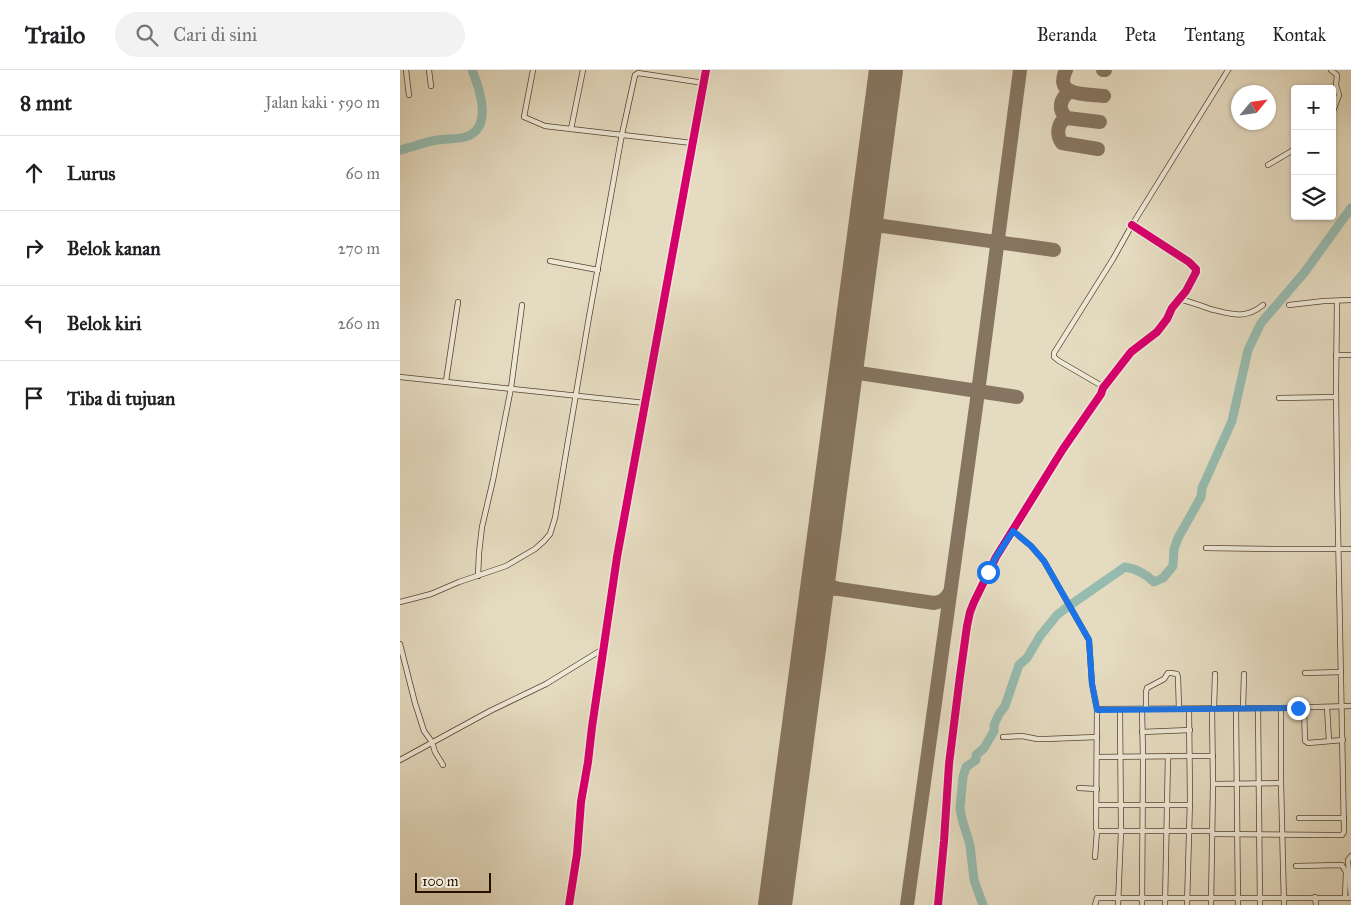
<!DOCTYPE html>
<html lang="id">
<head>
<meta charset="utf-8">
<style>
  :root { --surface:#fff; --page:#f2f2f2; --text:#202124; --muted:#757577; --line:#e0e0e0 }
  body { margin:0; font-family:"IM FELL Great Primer",serif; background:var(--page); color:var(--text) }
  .controls { position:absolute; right:15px; top:15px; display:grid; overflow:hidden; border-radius:5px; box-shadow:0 1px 4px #0004 }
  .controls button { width:45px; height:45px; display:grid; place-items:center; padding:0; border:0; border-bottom:1px solid var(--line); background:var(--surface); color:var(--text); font:25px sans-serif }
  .compass { position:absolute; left:831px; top:15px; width:45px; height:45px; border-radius:50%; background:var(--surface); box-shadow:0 1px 4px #0004; rotate:61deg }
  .scale { position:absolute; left:15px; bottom:12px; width:76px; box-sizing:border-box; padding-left:5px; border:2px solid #270f00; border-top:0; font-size:14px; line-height:18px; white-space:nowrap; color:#270f00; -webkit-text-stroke:4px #eee8d6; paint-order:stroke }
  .stop { position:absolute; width:15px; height:15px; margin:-11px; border:4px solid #1a73e8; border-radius:50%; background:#fff }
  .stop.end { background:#1a73e8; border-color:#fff; box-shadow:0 1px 5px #0008 }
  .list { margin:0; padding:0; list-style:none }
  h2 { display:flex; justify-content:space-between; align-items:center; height:65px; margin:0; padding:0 20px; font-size:21px }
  h2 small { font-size:16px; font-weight:400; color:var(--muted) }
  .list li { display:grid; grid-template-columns:32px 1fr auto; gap:15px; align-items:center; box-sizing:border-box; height:75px; padding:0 20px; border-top:1px solid var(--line) }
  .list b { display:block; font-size:19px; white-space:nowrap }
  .list em { font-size:16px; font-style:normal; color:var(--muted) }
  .icon { flex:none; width:28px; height:28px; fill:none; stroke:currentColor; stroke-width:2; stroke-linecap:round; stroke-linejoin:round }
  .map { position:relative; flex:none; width:951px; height:835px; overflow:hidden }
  header { display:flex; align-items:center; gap:30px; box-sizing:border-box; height:70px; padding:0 25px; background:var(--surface); border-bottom:1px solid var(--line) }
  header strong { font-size:24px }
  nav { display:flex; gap:28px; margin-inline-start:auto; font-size:18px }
  .search { width:350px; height:45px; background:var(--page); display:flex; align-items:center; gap:12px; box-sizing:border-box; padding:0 18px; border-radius:28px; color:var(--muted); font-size:19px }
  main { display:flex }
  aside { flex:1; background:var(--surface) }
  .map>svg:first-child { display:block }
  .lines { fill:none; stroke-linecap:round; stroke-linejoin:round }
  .river { stroke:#96bbaf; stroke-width:9 }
  .taxiway { stroke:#867560; stroke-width:14 }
  .runway { stroke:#867560; stroke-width:34 }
  .minor-casing { stroke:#564230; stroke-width:6 }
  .minor { stroke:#eee8d6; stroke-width:4.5 }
  .cycleway-casing { stroke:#eee8d6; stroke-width:11 }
  .cycleway { stroke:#d6006c; stroke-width:8 }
  .route { stroke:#1a73e8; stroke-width:6 }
</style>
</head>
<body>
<header>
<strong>Trailo</strong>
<div class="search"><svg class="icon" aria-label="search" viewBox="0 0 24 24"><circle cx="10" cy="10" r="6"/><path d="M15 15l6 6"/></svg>Cari di sini</div>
<nav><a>Beranda</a><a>Peta</a><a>Tentang</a><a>Kontak</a></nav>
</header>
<main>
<aside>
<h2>8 mnt<small>Jalan kaki · 590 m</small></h2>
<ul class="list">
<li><svg class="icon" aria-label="ahead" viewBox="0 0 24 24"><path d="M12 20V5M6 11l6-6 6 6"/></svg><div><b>Lurus</b></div><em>60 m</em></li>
<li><svg class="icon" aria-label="right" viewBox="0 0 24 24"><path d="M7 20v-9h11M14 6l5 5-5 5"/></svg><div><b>Belok kanan</b></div><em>270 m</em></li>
<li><svg class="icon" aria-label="left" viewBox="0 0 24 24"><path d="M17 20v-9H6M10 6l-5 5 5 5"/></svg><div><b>Belok kiri</b></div><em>260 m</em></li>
<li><svg class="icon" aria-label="arrive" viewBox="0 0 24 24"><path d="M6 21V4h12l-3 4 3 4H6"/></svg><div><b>Tiba di tujuan</b></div></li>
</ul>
</aside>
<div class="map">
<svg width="951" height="835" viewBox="0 0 951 835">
  <rect width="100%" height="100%" fill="#e5dbc0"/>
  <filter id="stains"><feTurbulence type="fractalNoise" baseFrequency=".004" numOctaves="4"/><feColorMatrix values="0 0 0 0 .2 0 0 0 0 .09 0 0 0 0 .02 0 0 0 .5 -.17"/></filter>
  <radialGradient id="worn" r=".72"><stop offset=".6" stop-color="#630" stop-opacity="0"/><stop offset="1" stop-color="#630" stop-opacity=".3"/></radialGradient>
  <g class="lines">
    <g class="river">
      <path d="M 0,80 C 13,77 25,72 37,70 C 47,68 59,70 68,66 C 93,56 79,17 72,0"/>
      <path d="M 583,835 L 574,810 L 570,775 L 562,749 L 560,738 L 563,707 L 566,697 L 576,690 L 576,685 L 584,678 L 594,661 L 594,655 L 599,644 L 605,636 L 619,595 L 627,588 L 640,566 L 657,545 L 666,538 L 725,497 C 737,499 745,503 754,512 L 763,508 L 773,496 L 774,479 L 778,468 L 801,427 L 802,418 L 832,351 L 848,280 L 861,253 L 904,203 L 951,138"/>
    </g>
    <g class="taxiway">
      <path d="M 666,0 C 653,27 687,24 704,26"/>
      <path d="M 703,0 L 705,0"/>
      <path d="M 669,22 C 660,29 657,40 667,48 L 700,52"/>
      <path d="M 667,48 C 657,52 656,65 662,73 L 698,79"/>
      <path d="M 468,133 C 468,144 472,151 483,156"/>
      <path d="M 463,170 L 472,157 L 483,156 L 654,180"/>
      <path d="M 446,301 L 617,327"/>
      <path d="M 439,519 L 534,533 C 542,532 546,529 550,522"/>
      <path d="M 414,540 C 418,524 421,517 439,519 C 417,514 420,499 422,480"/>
      <path d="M 507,835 L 578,322 L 620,0"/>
    </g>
    <path class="runway" d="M 375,835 L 486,0"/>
    <defs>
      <g id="minor">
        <path d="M 6,0 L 9,25"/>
        <path d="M 29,0 L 31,16"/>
        <path d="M 133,0 L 124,47 L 145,56 L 292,73"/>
        <path d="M 931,0 L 937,5 L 936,15 L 939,25 L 932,44"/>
        <path d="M 171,59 L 183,0"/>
        <path d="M 868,95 L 895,79"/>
        <path d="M 150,191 L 198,200"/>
        <path d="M 779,229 C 790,232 800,235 810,239 C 831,244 845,250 863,235"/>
        <path d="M 889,235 L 924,231 L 951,230"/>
        <path d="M 936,285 L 951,285"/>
        <path d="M 0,307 L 245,333"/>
        <path d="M 46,311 L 58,232"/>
        <path d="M 703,318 L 702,316 L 659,291 L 654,287 L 654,283 L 713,189 L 732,155 L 828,0"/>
        <path d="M 879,328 L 936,327"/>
        <path d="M 613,461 L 631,476 L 644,491 L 689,570 L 692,614 L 697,639 L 696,759 L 697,761 L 695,787"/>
        <path d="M 806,478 L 876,479 L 951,479"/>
        <path d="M 78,506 L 79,483 L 82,457 L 93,410 L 111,318 L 122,235"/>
        <path d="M 0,532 L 31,524 L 59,512 L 106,496 L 135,479 L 144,471 L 150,464 L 155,448 L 189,247 L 222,64 L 235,5 L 238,3 L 304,13"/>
        <path d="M 0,574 L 15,633 L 24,661 L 32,672 L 35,682 L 43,695"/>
        <path d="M 905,603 L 941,602"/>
        <path d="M 927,637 L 929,671"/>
        <path d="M 814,638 L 815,604"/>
        <path d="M 836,638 L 838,835"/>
        <path d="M 843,638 L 844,604"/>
        <path d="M 858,638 L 860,835"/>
        <path d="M 881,638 L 881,713 L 884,835"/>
        <path d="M 904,638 L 905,671 L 908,673 L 943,670"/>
        <path d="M 697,639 L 881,638 L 951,636"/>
        <path d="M 742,639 L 743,687 L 742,835"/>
        <path d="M 746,639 L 746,622 L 747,618 L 764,609 L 768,603 L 771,603 L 777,604 L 778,607 L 779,639"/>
        <path d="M 742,662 L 790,660"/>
        <path d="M 603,667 L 622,666 L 637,669 L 646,669 L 697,667"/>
        <path d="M 697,687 L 790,686 L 813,686"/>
        <path d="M 0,690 L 90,641 L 146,614 L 203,579"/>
        <path d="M 813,714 L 881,713"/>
        <path d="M 679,718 L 697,719"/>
        <path d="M 697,735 L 790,735"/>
        <path d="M 899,748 L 944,748"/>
        <path d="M 697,761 L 812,761"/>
        <path d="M 812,764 L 928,765 L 942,765 L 944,762 L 937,409 L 936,319 L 937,231"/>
        <path d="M 896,796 L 942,795 L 946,802 L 945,828"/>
        <path d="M 915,827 L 916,835"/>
        <path d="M 951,828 L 948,790 L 951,786"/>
        <path d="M 169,835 L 177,784 L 181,732 L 188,692 L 192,657 L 217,487 L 306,0"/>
        <path d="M 538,835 L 544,771 L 549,694 L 560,606 L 567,556 L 570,542 L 574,532 L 596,487 L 663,379 L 701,324 L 703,318 L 731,282 L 757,262 L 767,249 L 772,238 L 786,221 L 796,202 L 796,199 L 789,192 L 732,155"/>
        <path d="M 695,835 L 697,828 L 951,828"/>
        <path d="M 718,835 L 721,761 L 720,640"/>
        <path d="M 765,835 L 768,686"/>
        <path d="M 787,835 L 790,730 L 789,639"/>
        <path d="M 811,835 L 813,714 L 812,638"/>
      </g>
    </defs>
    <use href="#minor" class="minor-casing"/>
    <use href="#minor" class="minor"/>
    <defs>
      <g id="cycleway">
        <path d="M 169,835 L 177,784 L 181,732 L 188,692 L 192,657 L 217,487 L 306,0"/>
        <path d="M 538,835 L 544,771 L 549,694 L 560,606 L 567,556 L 570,542 L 574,532 L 596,487 L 663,379 L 701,324 L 703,318 L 731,282 L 757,262 L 767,249 L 772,238 L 786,221 L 796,202 L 796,199 L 789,192 L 732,155"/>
      </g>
    </defs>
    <use href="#cycleway" class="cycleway-casing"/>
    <use href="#cycleway" class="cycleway"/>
  </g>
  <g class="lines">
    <path class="route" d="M 588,502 L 596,487 L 613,461 L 631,476 L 644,491 L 689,570 L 692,614 L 697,640 L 898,638"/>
  </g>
  <rect width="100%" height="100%" filter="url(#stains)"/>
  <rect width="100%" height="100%" fill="url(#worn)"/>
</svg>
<div class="controls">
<button>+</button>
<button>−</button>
<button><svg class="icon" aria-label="layers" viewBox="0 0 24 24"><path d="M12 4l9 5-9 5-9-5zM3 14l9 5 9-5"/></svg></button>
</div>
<svg class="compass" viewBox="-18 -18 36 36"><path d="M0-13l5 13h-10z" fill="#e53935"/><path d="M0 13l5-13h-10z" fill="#757577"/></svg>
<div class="scale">100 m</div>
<div class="stop" style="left:588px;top:502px"></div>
<div class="stop end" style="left:898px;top:638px"></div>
</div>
</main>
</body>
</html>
